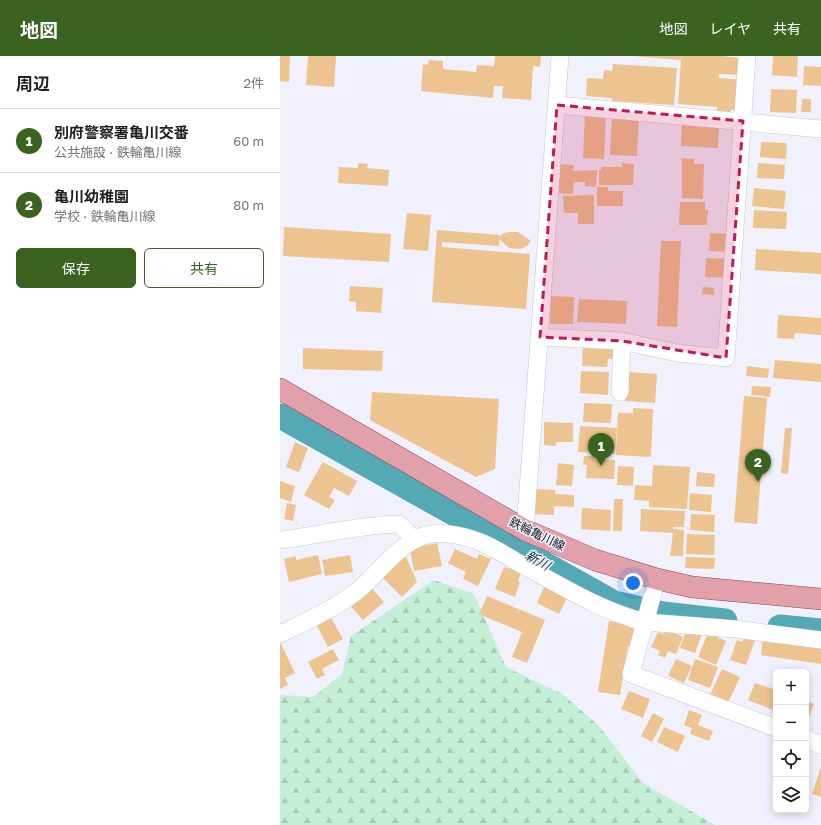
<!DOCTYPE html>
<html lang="ja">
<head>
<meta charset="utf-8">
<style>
  :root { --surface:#fff; --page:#f6f6f6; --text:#202124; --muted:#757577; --line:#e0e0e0; --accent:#3a6320 }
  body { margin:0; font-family:"Golos Text","Noto Sans JP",sans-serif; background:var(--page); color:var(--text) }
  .controls { position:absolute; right:12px; bottom:12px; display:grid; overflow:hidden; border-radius:6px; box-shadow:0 2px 10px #0003 }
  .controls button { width:36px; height:36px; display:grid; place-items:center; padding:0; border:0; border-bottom:1px solid var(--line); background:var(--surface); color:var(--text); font:20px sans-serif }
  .you { position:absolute; left:353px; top:527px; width:14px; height:14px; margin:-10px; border:3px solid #fff; border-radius:50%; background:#1a73e8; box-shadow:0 0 0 6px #1a73e833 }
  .badge { display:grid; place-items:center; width:26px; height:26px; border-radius:50%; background:var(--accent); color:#fff; font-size:13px; font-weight:700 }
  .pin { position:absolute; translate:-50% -33px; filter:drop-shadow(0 1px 2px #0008) }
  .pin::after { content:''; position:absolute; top:21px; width:14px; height:12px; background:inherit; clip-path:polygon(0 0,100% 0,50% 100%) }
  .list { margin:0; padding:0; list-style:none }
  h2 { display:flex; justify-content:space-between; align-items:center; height:52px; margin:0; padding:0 16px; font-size:17px }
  h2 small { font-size:13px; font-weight:400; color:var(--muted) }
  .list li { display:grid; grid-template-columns:26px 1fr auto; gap:12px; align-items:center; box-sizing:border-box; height:64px; padding:0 16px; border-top:1px solid var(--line) }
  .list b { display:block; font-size:15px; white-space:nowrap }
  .list p { margin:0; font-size:13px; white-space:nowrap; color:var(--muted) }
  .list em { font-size:13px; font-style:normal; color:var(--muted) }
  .actions { display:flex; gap:8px; padding:12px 16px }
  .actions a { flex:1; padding:9px 0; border:1px solid var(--accent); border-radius:6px; text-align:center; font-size:14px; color:var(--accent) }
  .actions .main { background:var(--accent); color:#fff }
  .icon { flex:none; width:22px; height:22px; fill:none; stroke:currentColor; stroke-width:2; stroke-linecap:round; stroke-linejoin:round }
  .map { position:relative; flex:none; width:541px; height:769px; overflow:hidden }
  header { display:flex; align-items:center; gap:24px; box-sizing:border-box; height:56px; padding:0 20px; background:var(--accent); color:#fff }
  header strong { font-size:19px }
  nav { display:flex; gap:22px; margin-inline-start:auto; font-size:14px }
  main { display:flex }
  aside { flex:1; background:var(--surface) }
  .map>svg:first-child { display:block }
  .forest { fill:url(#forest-firs) }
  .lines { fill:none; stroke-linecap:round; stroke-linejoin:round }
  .river { stroke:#55a9b5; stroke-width:25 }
  .building { fill:#edc38f }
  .minor-casing { stroke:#c6c7d1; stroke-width:18 }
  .major-casing { stroke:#8e4753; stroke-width:22 }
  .minor { stroke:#fff; stroke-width:17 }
  .major { stroke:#e2a0aa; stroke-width:21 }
  .marked { fill:#c2185b; fill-opacity:0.2; stroke:#c2185b; stroke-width:3; stroke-dasharray:8 5; stroke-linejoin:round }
  .labels { text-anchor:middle; stroke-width:3; stroke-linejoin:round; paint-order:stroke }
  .street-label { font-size:12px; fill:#16161a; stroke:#f0f1fc }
  .water-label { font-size:13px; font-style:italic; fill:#0d363b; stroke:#f0f1fc }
</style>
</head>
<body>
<header>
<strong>地図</strong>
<nav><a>地図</a><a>レイヤ</a><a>共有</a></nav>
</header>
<main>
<aside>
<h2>周辺<small>2件</small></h2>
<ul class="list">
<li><span class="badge">1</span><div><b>別府警察署亀川交番</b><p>公共施設 · 鉄輪亀川線</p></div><em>60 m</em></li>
<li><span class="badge">2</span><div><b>亀川幼稚園</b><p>学校 · 鉄輪亀川線</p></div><em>80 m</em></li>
</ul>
<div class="actions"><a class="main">保存</a><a>共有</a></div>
</aside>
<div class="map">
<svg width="541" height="769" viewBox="0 0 541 769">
  <defs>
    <pattern id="forest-firs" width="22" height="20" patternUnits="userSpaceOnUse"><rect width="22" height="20" fill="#c4eed5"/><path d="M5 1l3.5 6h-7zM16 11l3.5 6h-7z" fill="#a8cbb6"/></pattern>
  </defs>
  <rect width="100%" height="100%" fill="#f0f1fc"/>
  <path class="forest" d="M 154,524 L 194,538 L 226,611 L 282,638 L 319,670 L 363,727 L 435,769 L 0,769 L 0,639 L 33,641 L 62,618 L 71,580 Z"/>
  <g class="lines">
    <g class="river">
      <path d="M 0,360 L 334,547 L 383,558 L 445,565"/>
      <path d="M 500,571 L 541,575"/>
    </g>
  </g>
  <g class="building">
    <path d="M 0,0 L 10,0 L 9,26 L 0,25 Z"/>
    <path d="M 28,0 L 56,0 L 54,31 L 26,29 Z"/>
    <path d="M 215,0 L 261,0 L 260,11 L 253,10 L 251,44 L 222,42 L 223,30 L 214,30 L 213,42 L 141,35 L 143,8 L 148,9 L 149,4 L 163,5 L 163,13 L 196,16 L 197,9 L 214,10 Z"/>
    <path d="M 353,0 L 441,0 L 467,3 L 466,19 L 439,18 L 439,22 L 463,24 L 459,54 L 451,54 L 450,58 L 437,57 L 437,51 L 398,48 L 401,4 Z"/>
    <path d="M 493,0 L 518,0 L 517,21 L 492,19 Z"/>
    <path d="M 333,8 L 397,12 L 394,49 L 332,45 L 332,42 L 306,40 L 307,22 L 323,23 L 324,14 L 332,15 Z"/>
    <path d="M 524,10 L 541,11 L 541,30 L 523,29 Z"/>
    <path d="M 491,33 L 517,34 L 516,57 L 490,56 Z"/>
    <path d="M 522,43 L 531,43 L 531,56 L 521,56 Z"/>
    <path d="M 305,57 L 326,58 L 324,103 L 303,102 Z"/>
    <path d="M 332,59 L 359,61 L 357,100 L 330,99 Z"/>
    <path d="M 402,66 L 439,68 L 438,92 L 401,90 Z"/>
    <path d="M 481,86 L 507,87 L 506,103 L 480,101 Z"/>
    <path d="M 402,102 L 414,103 L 414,108 L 424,108 L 423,143 L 402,142 Z"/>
    <path d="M 78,107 L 88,108 L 87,112 L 109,114 L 108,130 L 58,127 L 59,111 L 78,112 Z"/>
    <path d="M 342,107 L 354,108 L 353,129 L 319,129 L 319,114 L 321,114 L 322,111 L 342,111 Z"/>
    <path d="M 478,107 L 505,109 L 504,123 L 477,122 Z"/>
    <path d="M 278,108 L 294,109 L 293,115 L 317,114 L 316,131 L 305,130 L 305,126 L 294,126 L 293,138 L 277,137 Z"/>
    <path d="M 317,131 L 328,131 L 328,135 L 343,135 L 343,150 L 317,150 Z"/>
    <path d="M 474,132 L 506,135 L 504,153 L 472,150 Z"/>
    <path d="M 314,139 L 314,168 L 298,168 L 298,157 L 284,157 L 283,140 Z"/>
    <path d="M 400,146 L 425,146 L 425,154 L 428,154 L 427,169 L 399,169 Z"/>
    <path d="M 474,154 L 507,156 L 506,173 L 473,172 Z"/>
    <path d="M 127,157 L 151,159 L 148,195 L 123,193 Z"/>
    <path d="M 4,171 L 111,178 L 109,206 L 3,200 Z"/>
    <path d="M 157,174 L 220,179 L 219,190 L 162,186 L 162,191 L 250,198 L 246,253 L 152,246 Z"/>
    <path d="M 229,176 L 238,176 L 251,185 L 246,191 L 240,193 L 229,192 L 219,183 L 222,178 Z"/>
    <path d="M 430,177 L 451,178 L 450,196 L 429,195 Z"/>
    <path d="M 381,185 L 401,185 L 397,271 L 377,270 Z"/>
    <path d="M 476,193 L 541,197 L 541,218 L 475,214 Z"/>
    <path d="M 426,202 L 453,203 L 452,222 L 425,221 Z"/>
    <path d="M 70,230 L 103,232 L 101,257 L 76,255 L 76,246 L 69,245 Z"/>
    <path d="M 423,231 L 434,232 L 434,239 L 422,238 Z"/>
    <path d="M 271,240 L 294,241 L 293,268 L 270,268 Z"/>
    <path d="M 299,243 L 347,245 L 346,268 L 297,266 Z"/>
    <path d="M 498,259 L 541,262 L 541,279 L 515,277 L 514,283 L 497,282 Z"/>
    <path d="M 303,288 L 334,289 L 333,303 L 328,303 L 327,311 L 302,310 Z"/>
    <path d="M 23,292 L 103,295 L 102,315 L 23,313 Z"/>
    <path d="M 495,304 L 541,308 L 541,326 L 493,322 Z"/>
    <path d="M 467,310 L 489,313 L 488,322 L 466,320 Z"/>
    <path d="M 301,315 L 329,316 L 328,339 L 300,337 Z"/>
    <path d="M 347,316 L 377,318 L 375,347 L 345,345 Z"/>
    <path d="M 472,330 L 491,331 L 490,341 L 471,339 Z"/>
    <path d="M 92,336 L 219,343 L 215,413 L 196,421 L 90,364 Z"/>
    <path d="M 464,340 L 487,342 L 477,468 L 454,466 Z"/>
    <path d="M 304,347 L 332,348 L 331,367 L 303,366 Z"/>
    <path d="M 353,352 L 373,353 L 371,401 L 336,399 L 338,357 L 353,357 Z"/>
    <path d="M 264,366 L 293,367 L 293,386 L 276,386 L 276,390 L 264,389 Z"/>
    <path d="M 300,370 L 337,372 L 335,398 L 298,396 Z"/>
    <path d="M 505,372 L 512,372 L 508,418 L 501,417 Z"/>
    <path d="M 15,386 L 28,392 L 19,416 L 6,411 Z"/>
    <path d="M 304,400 L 315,400 L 315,403 L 335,404 L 334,423 L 306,422 L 307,409 L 303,409 Z"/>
    <path d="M 43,406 L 77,425 L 69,440 L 54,432 L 49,441 L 55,444 L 49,453 L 24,439 Z"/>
    <path d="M 278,407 L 294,409 L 292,430 L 276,429 Z"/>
    <path d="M 373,409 L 410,411 L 407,453 L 369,451 L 369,445 L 354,444 L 355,429 L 372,430 Z"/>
    <path d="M 338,410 L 354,411 L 353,430 L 337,429 Z"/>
    <path d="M 417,416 L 435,418 L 434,431 L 416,430 Z"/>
    <path d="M 0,425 L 15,430 L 11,446 L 0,442 Z"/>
    <path d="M 255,433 L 275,434 L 275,438 L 294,439 L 294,451 L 274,450 L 274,459 L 254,458 Z"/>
    <path d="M 410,437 L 432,439 L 431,456 L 409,454 Z"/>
    <path d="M 334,443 L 343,443 L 342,475 L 333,475 Z"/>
    <path d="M 7,447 L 16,449 L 13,465 L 4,463 Z"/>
    <path d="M 302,452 L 331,454 L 330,475 L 301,473 Z"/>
    <path d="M 361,453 L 405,455 L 404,471 L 393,471 L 393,473 L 404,474 L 403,500 L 390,500 L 393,477 L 360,475 Z"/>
    <path d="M 411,458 L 435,459 L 434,476 L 410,474 Z"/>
    <path d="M 407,478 L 435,479 L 434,499 L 406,498 Z"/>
    <path d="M 157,487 L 162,510 L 134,515 L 130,492 Z"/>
    <path d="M 175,493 L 197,503 L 199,498 L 211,503 L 198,530 L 183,523 L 186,516 L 168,507 Z"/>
    <path d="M 124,496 L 137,526 L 122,541 L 100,519 Z"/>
    <path d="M 38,499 L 42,518 L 9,526 L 4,503 L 16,500 L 16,504 Z"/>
    <path d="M 70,499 L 73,516 L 45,520 L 42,504 Z"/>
    <path d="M 406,501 L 435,502 L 434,513 L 405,512 Z"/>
    <path d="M 224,511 L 241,517 L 238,525 L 240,526 L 235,541 L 215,533 Z"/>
    <path d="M 88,528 L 104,546 L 83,564 L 67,546 Z"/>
    <path d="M 264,531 L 287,542 L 279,558 L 257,547 Z"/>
    <path d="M 207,540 L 265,564 L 247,607 L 232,601 L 242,576 L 199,558 Z"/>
    <path d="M 50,560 L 63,583 L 48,591 L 36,568 Z"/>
    <path d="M 329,565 L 359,570 L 356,591 L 348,590 L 340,639 L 318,636 Z"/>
    <path d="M 407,572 L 422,578 L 415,597 L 400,592 Z"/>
    <path d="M 386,573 L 403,581 L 396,598 L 388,595 L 385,602 L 378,599 L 380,595 L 371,591 L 378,576 L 383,578 Z"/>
    <path d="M 428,577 L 446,585 L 436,609 L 418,601 Z"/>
    <path d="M 464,580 L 475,584 L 466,609 L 450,604 L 457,584 L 462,586 Z"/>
    <path d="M 483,581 L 541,590 L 541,608 L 481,599 Z"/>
    <path d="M 0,586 L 15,617 L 5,622 L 8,629 L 0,633 Z"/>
    <path d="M 53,593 L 59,604 L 42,613 L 45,619 L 37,623 L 28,606 Z"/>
    <path d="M 396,603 L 412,610 L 404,627 L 388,620 Z"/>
    <path d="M 415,603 L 438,611 L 430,632 L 408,624 Z"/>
    <path d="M 442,613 L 460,621 L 448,647 L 430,639 Z"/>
    <path d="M 475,627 L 496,634 L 496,655 L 468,644 Z"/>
    <path d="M 349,635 L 370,643 L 363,662 L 341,653 Z"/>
    <path d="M 526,645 L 534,648 L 527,666 L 526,666 Z"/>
    <path d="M 409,654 L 422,659 L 418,669 L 433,675 L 429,685 L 410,678 L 412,672 L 404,669 Z"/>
    <path d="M 373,657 L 384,663 L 372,686 L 361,680 Z"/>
    <path d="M 384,671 L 405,680 L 398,696 L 377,686 Z"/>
    <path d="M 541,711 L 541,741 L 532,738 Z"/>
  </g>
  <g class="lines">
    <defs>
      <g id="minor">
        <path d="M 277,49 L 541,73"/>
        <path d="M 260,281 L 342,285 L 340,336"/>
        <path d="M 342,285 L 397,297 L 446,302 L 467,0"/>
        <path d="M 245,474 L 280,0"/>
        <path d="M 0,484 C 40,479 79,469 119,468 L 135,484"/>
        <path d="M 0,578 C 24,567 65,547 83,530 C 101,513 116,493 138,482 C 156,473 182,479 200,486 C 213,491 225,499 237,506 C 278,528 320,555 365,566 L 377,523"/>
        <path d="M 496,672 L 351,618 L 365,566 L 455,573 L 541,584"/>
        <path d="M 526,683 L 541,689"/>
      </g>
      <path id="major" d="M 0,333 L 245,474 L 315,504 L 377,523 L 412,531 L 541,543"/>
    </defs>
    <use href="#minor" class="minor-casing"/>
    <use href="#major" class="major-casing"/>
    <use href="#minor" class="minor"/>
    <use href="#major" class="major"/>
  </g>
  <path class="marked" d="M 277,49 L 463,65 L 446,302 L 342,285 L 260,281 Z"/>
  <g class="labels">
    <g class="street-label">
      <text transform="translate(257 478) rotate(26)" y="4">鉄輪亀川線</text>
    </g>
    <g class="water-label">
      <text transform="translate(258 504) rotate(29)" y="5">新川</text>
    </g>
  </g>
</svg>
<div class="controls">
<button>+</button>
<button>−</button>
<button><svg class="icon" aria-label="locate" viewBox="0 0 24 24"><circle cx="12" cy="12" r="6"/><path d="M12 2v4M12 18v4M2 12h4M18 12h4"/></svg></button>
<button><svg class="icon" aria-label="layers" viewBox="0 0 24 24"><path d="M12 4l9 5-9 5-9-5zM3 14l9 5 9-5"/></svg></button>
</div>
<div class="you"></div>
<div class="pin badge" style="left:321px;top:410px">1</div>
<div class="pin badge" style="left:478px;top:426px">2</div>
</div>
</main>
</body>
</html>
